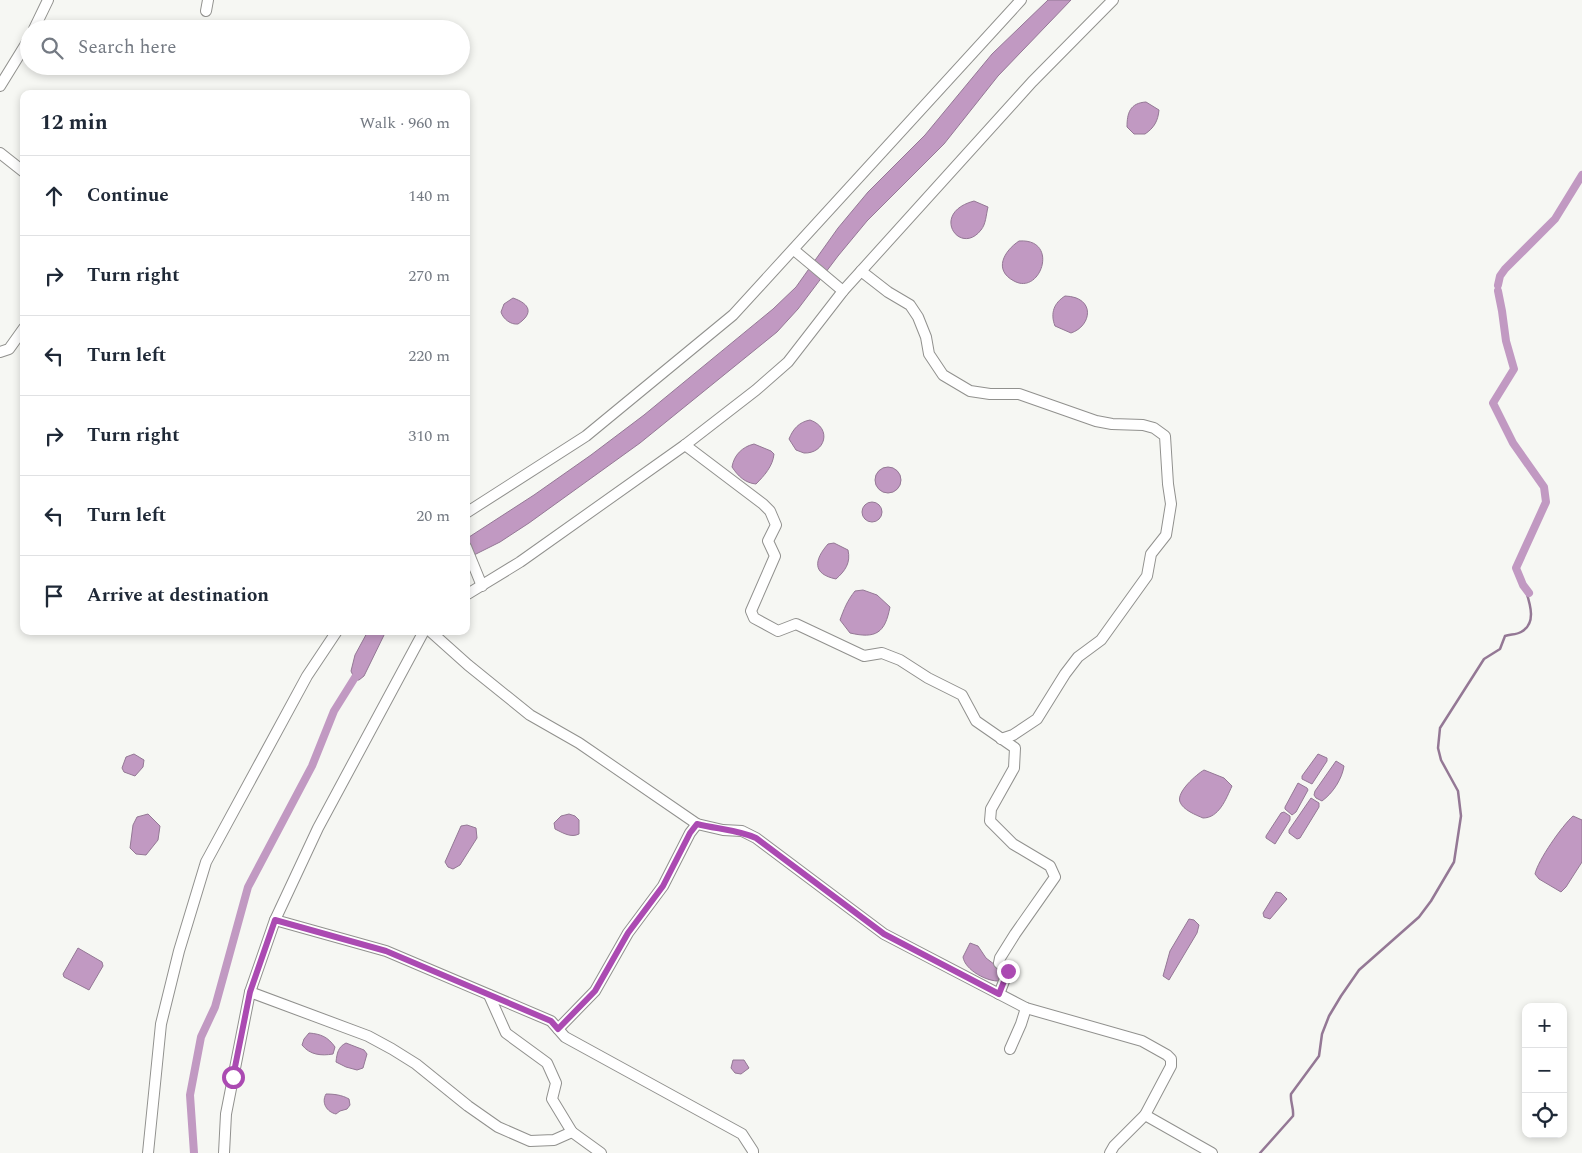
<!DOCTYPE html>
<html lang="en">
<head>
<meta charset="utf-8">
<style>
  :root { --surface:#fff; --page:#f6f6f7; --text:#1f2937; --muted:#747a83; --line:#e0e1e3 }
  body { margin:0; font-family:Spectral,serif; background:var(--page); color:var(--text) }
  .controls { position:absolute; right:15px; bottom:15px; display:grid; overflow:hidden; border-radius:10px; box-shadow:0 2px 8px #0003 }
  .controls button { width:45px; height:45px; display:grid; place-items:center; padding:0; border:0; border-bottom:1px solid var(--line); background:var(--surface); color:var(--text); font:25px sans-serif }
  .stop { position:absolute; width:15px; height:15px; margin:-11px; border:4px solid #ab4ab2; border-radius:50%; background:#fff }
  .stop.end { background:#ab4ab2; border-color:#fff; box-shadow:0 1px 5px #0008 }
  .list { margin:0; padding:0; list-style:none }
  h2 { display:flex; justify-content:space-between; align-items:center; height:65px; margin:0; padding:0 20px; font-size:21px }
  h2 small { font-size:16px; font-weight:400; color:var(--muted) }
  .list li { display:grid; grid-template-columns:32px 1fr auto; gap:15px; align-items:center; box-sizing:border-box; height:80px; padding:0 20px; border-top:1px solid var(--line) }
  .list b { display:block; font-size:19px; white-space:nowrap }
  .list em { font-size:16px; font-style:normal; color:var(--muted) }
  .icon { flex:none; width:28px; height:28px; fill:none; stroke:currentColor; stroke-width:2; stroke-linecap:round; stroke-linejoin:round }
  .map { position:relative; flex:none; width:1582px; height:1153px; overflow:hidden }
  .search { position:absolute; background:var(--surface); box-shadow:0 2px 8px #0003; left:20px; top:20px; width:450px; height:55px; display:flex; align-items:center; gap:12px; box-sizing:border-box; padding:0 18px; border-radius:28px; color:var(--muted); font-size:19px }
  .panel { position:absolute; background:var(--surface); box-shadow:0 2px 8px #0003; left:20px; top:90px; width:450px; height:545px; border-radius:10px }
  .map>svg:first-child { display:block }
  .water { fill:#c199c2; stroke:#947895 }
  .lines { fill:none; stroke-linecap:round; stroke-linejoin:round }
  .stream { stroke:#947895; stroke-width:2.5 }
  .canal { stroke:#c199c2; stroke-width:8 }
  .minor-casing { stroke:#91918e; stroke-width:12 }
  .minor { stroke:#fff; stroke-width:10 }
  .route { stroke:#ab4ab2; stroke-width:6 }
</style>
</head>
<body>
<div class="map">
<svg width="1582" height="1153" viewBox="0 0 1582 1153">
  <rect width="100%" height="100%" fill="#f6f7f3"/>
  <g class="water">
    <path d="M 1048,0 L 1071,0 L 998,76 L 944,144 L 867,221 L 838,256 L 798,309 L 777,332 L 640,443 L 529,523 L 500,542 L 466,559 L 466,539 L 534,495 L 591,455 L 644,415 L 773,309 L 796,287 L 838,228 L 868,192 L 925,135 L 992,54 Z"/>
    <path d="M 1146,102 L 1159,110 C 1158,121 1154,128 1145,134 L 1134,134 L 1127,127 C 1127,113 1130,103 1146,102 Z"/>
    <path d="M 974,201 L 988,207 C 986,215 986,224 981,230 C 960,257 929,213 974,201 Z"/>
    <path d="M 1019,241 C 1060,238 1041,296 1014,281 C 993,270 1004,251 1019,241 Z"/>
    <path d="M 1065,296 C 1096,297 1092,326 1071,333 L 1055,326 C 1050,313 1054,303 1065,296 Z"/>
    <path d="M 513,298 C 530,304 534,313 518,324 C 511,325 503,319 501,312 L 504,304 Z"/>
    <path d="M 810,420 C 833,428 825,454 804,453 L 796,450 L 789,439 C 793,429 799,422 810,420 Z"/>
    <path d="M 754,444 L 771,451 L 774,454 C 773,466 764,476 756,484 C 745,483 738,476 732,467 C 734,455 742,447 754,444 Z"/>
    <circle cx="888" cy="480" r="13"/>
    <circle cx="872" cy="512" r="10"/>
    <path d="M 834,543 L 848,550 C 851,563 845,571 836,579 C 812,574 814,560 828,544 Z"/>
    <path d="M 863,590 L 877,595 L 890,607 C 885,633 876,639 850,633 L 840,620 C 844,609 847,601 855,591 Z"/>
    <path d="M 368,631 L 386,631 L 364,676 L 359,680 L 355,680 L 351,671 L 355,655 Z"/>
    <path d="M 134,754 L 144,760 L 143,767 L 135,776 L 124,772 L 122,768 L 126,757 Z"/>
    <path d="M 1318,754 L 1327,758 L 1327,761 L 1312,784 L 1302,779 L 1302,776 Z"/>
    <path d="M 1336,761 L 1344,766 C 1342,779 1333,793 1322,801 L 1316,798 L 1314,795 L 1315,791 Z"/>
    <path d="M 1204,770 L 1224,778 L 1232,786 C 1226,799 1219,818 1203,818 C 1196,815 1183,810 1180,802 C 1176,792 1197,774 1204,770 Z"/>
    <path d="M 1298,783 L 1307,788 L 1308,790 L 1296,812 L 1292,815 L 1285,809 L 1285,807 Z"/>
    <path d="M 1311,798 L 1319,803 L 1319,807 L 1300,838 L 1297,839 L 1289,833 L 1289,830 Z"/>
    <path d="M 1284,812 L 1290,816 L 1290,820 L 1275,844 L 1266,838 L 1266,836 L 1281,813 Z"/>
    <path d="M 148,814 L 160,826 L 158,840 L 146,855 L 136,854 L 130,848 L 133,825 L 137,817 Z"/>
    <path d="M 569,814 L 575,816 L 579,820 L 579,834 C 571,838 563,833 555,829 L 554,823 L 561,816 Z"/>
    <path d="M 1573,816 L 1582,820 L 1582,862 L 1566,887 L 1561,892 L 1539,879 L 1535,874 C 1538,860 1562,826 1573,816 Z"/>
    <path d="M 467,825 L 476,828 L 477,838 L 460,865 L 453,869 L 448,867 L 445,862 L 461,826 Z"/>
    <path d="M 1276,892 L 1281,893 L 1287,899 L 1270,919 L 1264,917 L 1263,913 Z"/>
    <path d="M 1189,919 L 1194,920 L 1199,925 L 1197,933 L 1169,980 L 1163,976 L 1170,951 Z"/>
    <path d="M 970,943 L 978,946 L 986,958 L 1003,971 L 1000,981 C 987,982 965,970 963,957 Z"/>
    <path d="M 78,948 L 102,962 L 103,966 L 89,990 L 64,977 L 63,974 Z"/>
    <path d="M 309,1033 C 321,1034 328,1037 335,1047 L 333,1054 C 321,1056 310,1055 302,1045 L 304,1039 Z"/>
    <path d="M 346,1043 L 364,1050 L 367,1054 L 363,1068 L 357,1070 L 346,1067 L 336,1062 C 337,1053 338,1047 346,1043 Z"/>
    <path d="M 733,1060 L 744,1060 L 749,1068 L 741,1074 L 735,1073 L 731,1068 Z"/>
    <path d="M 326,1094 C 334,1094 342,1095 349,1099 L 350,1105 L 347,1109 L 340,1111 L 336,1114 C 327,1112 321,1103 326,1094 Z"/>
  </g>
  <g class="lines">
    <path class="stream" d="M 1260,1153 L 1293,1116 C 1294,1108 1290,1102 1291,1094 L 1319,1056 L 1322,1034 L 1329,1016 L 1341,996 L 1359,970 L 1419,917 L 1431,901 L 1454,862 L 1461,816 L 1458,791 L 1441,760 L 1438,748 L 1440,728 L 1484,659 L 1500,649 L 1505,636 C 1510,634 1516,635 1521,632 C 1538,623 1529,601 1525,588"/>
    <g class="canal">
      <path d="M 1498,285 L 1500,276 L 1505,269 L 1555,219 L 1582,175"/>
      <path d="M 1498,291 L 1502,311 L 1506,341 L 1514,369 L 1493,403 L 1513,443 L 1544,487 L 1546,502 L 1516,568 L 1523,585 L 1529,593"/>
      <path d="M 194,1153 L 190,1095 L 201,1037 L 215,1007 L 248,887 L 312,766 L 334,711 L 359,671"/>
    </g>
    <defs>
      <g id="minor">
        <path d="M 206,11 L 208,0"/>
        <path d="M 34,29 L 48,0"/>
        <path d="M 0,86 L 29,39"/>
        <path d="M 0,153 L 24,172"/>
        <path d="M 794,250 L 843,291"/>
        <path d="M 861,271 L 888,292 L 910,305 L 918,317 L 926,337 L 929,354 L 943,375 L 970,391 L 990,394 L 1019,394 L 1096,421 L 1112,424 L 1143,425 L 1154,428 L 1165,436 L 1168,484 L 1171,504 L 1166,535 L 1151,554 L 1147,576 L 1101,640 L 1078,657 L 1065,674 L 1037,719 L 1013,735 L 1001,739"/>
        <path d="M 0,352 L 9,349 L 24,328"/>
        <path d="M 685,445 L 763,504 L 770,511 L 776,525 L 768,541 L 775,556 L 751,611 L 754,618 L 778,631 L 796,624 L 864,656 L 882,653 L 900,660 L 928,678 L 962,695 L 976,721 L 1015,748 L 1014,768 L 991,809 L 990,821 L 1013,844 L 1050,866 L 1055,877 L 1015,934 L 1000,958 L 999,963 L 1008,971 L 999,994"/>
        <path d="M 466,513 L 586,436 L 733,315 L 1021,0"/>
        <path d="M 466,547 L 482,586"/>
        <path d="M 466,595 L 520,562 L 685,445 L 756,390 L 788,362 L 843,291 L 1032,82 L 1113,0"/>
        <path d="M 430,631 L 468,665 L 530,715 L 579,743 L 697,824 L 723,830 L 742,831 L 756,838 L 884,934 L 1026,1008 L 1142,1041 L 1167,1055 L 1171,1059 L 1171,1066 L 1145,1115 L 1114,1146 L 1110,1153"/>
        <path d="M 275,920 L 386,951 L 551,1021 L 565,1037 L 742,1134 L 753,1151 L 753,1153"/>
        <path d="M 250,992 L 368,1036 L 392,1049 L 416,1064 L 468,1106 L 498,1127 L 530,1141 L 554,1140 L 572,1132"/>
        <path d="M 489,995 L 506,1033 L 547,1063 L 556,1083 L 552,1099 L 572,1132 L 601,1153"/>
        <path d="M 558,1029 L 595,991 L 628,933 L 663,886 L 690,833 L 697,824"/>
        <path d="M 1010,1049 L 1021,1024 L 1026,1008"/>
        <path d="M 1145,1115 L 1212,1153"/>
        <path d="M 148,1153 L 161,1024 L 179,951 L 206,862 L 307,676 L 337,631"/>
        <path d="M 224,1153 L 226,1114 L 250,992 L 275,920 L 318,828 L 424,631"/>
      </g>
    </defs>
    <use href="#minor" class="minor-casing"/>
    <use href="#minor" class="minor"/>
  </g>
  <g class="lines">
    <path class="route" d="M 233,1077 L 250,992 L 275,920 L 386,951 L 551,1021 L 558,1029 L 595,991 L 628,933 L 663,886 L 690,833 L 697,824 C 717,829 738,830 756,838 L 884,934 L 999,994 L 1008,971"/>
  </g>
</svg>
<div class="controls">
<button>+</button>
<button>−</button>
<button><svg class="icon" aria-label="locate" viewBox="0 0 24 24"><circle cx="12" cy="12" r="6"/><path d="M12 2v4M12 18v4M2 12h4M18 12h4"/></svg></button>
</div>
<div class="stop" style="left:233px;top:1077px"></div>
<div class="stop end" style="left:1008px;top:971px"></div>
<div class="search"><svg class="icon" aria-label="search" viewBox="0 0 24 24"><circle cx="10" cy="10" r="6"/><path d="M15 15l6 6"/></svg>Search here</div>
<section class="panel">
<h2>12 min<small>Walk · 960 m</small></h2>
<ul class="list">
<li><svg class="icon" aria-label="ahead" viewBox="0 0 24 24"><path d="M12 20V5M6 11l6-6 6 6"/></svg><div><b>Continue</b></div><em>140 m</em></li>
<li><svg class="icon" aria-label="right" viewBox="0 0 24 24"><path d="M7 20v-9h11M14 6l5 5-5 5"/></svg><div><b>Turn right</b></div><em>270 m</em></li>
<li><svg class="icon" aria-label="left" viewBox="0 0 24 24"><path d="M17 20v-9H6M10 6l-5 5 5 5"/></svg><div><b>Turn left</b></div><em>220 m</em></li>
<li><svg class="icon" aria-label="right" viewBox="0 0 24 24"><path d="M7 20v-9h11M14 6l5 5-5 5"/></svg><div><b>Turn right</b></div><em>310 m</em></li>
<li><svg class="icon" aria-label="left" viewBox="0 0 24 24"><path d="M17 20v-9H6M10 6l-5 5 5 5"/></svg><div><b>Turn left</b></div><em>20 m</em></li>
<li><svg class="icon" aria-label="arrive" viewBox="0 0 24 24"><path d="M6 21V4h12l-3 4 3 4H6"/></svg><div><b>Arrive at destination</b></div></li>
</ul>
</section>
</div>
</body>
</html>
